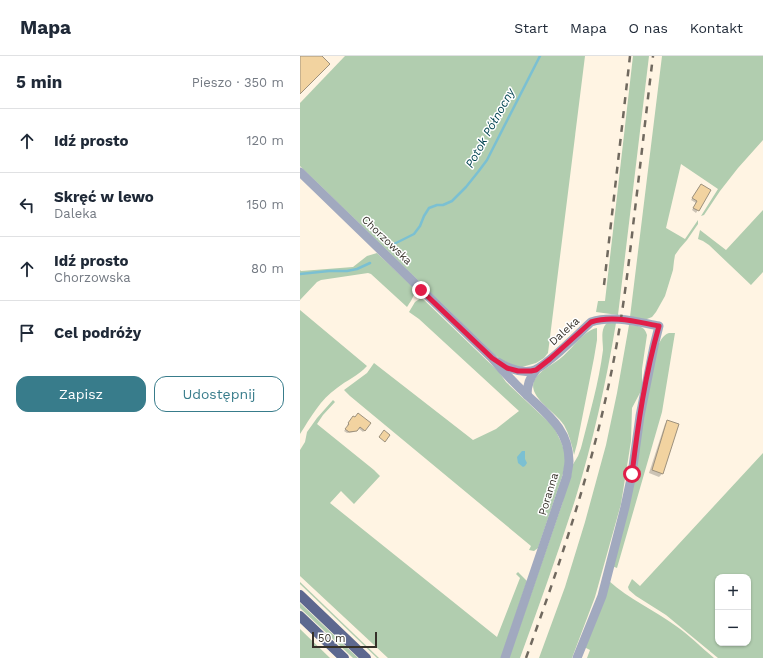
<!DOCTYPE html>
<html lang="pl">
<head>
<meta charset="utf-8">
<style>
  :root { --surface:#fff; --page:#f6f6f7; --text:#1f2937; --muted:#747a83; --line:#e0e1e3; --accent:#387c8b }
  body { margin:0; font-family:"Work Sans",sans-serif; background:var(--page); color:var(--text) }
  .controls { position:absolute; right:12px; bottom:12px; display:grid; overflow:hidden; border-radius:8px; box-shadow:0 1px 3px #0004 }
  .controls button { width:36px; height:36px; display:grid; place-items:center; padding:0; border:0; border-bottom:1px solid var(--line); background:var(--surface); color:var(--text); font:20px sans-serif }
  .scale { position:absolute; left:12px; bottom:10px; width:65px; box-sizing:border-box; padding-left:4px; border:2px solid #363129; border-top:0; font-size:11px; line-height:14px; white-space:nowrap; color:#363129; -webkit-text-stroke:3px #fff; paint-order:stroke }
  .stop { position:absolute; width:12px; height:12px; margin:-9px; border:3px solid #e11d48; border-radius:50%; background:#fff }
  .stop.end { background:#e11d48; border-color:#fff; box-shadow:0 1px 4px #0008 }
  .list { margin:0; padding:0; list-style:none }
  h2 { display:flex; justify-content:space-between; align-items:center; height:52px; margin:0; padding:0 16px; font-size:17px }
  h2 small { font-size:13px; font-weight:400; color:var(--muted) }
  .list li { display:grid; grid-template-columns:26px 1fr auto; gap:12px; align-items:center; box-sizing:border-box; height:64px; padding:0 16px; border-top:1px solid var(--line) }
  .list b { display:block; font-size:15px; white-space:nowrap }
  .list p { margin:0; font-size:13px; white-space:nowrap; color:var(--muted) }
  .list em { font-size:13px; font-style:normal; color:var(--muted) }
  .actions { display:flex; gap:8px; padding:12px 16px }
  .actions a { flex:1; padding:9px 0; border:1px solid var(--accent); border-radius:12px; text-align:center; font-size:14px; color:var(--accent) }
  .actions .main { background:var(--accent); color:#fff }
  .icon { flex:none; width:22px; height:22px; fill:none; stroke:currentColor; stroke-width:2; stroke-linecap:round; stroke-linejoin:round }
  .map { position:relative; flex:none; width:463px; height:602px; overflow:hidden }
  header { display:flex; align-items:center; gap:24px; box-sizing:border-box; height:56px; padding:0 20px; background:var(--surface); border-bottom:1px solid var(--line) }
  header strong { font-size:19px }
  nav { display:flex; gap:22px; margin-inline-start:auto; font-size:14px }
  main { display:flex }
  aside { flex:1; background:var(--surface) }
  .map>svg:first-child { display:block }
  .green { fill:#b1cdaf; fill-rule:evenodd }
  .water { fill:#7bc0d2 }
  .shadow { fill:#0003 }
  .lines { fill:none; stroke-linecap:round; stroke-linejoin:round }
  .stream { stroke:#7bc0d2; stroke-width:2.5 }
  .building { fill:#f2d3a0; stroke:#9d917d }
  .minor { stroke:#a1a9bf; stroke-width:9 }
  .major { stroke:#5d688f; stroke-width:10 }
  .rail { stroke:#70695f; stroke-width:2.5; stroke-dasharray:7 7; stroke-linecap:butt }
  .route { stroke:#e11d48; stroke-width:5 }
  .labels { text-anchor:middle; stroke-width:3; stroke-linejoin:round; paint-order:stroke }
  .street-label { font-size:11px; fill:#363129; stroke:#fff }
  .water-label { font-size:12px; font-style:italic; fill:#004350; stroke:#fff }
</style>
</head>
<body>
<header>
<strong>Mapa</strong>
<nav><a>Start</a><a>Mapa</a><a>O nas</a><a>Kontakt</a></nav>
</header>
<main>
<aside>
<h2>5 min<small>Pieszo · 350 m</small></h2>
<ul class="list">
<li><svg class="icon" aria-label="ahead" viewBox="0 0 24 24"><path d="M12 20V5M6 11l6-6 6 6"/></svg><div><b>Idź prosto</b></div><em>120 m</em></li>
<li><svg class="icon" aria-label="left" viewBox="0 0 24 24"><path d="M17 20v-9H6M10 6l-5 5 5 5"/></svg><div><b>Skręć w lewo</b><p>Daleka</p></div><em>150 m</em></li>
<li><svg class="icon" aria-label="ahead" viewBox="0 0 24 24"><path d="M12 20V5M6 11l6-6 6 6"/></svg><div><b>Idź prosto</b><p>Chorzowska</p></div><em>80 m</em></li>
<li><svg class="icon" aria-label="arrive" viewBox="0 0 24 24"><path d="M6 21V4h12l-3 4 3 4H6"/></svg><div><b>Cel podróży</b></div></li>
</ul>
<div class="actions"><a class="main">Zapisz</a><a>Udostępnij</a></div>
</aside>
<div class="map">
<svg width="463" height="602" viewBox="0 0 463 602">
  <rect width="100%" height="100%" fill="#fff4e3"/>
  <g class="green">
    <path d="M 45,0 L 285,0 L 248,297 L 244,302 L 236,307 L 222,311 L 215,310 L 200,303 L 194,298 L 0,110 L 0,47 Z"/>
    <path d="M 333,0 L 349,0 L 318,259 L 296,256 L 298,245 L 305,245 Z"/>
    <path d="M 362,0 L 463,0 L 463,84 L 438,112 L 420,135 L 404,159 L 401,160 L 418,133 L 381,108 L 366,172 L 385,183 L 398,164 L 398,168 L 387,184 L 380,192 L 375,199 L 374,205 L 373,214 L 365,240 L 356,256 L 352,261 L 347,263 L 342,264 L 330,261 Z"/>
    <path d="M 463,154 L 463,216 L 451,229 L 409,189 L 403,185 L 398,183 L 400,174 L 426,194 Z"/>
    <path d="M 77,197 L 114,232 C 116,239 110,246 107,251 L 71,218 L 68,217 L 21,224 L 17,226 L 0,244 L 0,214 L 1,215 L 53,211 L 67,200 Z"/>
    <path d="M 121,242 L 124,244 L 199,316 L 206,326 L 254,371 L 262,388 L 265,398 L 265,408 L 263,418 L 238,492 L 234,495 L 229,494 L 231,490 L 50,340 L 44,334 L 67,317 L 74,307 L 173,384 L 196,373 L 219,355 L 119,263 L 109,256 L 115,246 Z"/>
    <path d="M 0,254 L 67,310 C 58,320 47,324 37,332 C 20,344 11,361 0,378 Z"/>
    <path d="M 307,267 L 316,267 C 306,327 293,386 275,444 C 258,497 239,550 220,602 L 209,602 L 262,448 L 272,410 L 278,400 L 281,392 C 289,360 299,326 303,294 C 303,285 300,273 307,267 Z"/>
    <path d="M 329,269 C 338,270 344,269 347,279 L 342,313 L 342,333 L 332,352 L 331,385 L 321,448 L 295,541 L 272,602 L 239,602 L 265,531 L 285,466 L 306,389 L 317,337 Z"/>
    <path d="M 297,272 L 297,284 L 294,302 L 277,388 L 274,399 C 272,389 269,378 264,369 C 256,355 219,337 239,318 C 246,311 255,307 262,301 C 272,293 284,274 297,272 Z"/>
    <path d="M 369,277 L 375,277 L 362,356 L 317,512 L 312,510 L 352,311 C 355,301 358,280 369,277 Z"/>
    <path d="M 33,344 L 35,346 L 23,359 L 17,368 L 74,414 L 80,420 L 54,448 L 41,435 L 30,447 L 197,581 L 220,522 L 216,518 L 218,516 L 227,525 L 201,602 L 88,602 L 0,520 L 0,394 L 5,386 L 7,376 L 17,362 Z"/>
    <path d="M 463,397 L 463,602 L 418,602 L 366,559 L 336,540 L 329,534 L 328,531 L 332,523 L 340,530 ZM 418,521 L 448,521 L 448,587 L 418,587 Z"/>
    <path d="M 309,525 C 329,543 354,554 376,570 C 389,579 401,591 414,602 L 287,602 L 290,594 L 284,591 Z"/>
    <path d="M 0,526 L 79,602 L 77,602 L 0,528 Z"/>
    <path d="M 0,547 L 58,602 L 53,602 L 0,552 Z"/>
    <path d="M 0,573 L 30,602 L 0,602 Z"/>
  </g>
  <path class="water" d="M 222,395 L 225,395 L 225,403 L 227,407 L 225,410 L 223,411 L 218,407 L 217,401 Z"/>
  <g class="shadow">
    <path d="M 399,131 L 410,134 L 396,157 L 392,154 L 396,147 L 391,144 Z"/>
    <path d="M 52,363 L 65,374 L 63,376 L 58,372 L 54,376 L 47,377 L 44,375 L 48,370 L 47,369 Z"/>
    <path d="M 368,365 L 362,418 L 359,421 L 349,417 L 365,368 Z"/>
  </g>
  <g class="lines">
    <g class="stream">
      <path d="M 94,188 L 114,178 L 120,170 L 124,160 L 129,152 L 137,149 L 143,149 L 152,145 L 166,131 L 178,116 L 187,104 L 240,0"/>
      <path d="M 0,218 L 29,215 L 47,215 L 57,213 L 70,207"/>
    </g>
  </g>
  <g class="building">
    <path d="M 0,0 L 22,0 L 30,8 L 0,38 Z"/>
    <path d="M 401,128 L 411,134 L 399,155 L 393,152 L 397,145 L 392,142 Z"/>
    <path d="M 58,357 L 71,367 L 65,375 L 60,371 L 57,375 L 49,376 L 45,373 L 49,368 L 48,367 L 53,360 L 55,361 Z"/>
    <path d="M 367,364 L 379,368 L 363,418 L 352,414 Z"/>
    <path d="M 84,374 L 90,379 L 85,386 L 79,381 Z"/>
  </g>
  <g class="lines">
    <g class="minor">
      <path d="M 0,116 L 192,302 C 203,315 215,328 228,340 C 248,359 269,374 269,405 C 269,410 267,416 267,420 L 205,602"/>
      <path d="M 198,306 C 208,312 219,317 231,315 C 243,314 280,276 291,266 C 313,259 337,266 359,270 L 354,290 L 340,360 L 332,418 L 325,451 L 302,540 L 277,602"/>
      <path d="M 227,339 C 227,329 230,321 236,314"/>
    </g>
    <g class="major">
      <path d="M 0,539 L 66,602"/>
      <path d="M 0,560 L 44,602"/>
    </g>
    <g class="rail">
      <path d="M 304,229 L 330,0"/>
      <path d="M 226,602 C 258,513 288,425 308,332 C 320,278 327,224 333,170 C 340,113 346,57 353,0"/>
    </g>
  </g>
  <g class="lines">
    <path class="route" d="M 121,234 L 192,302 L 207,312 L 218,315 L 231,315 L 236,314 L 250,303 L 291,266 C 313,259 337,266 359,270 C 345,319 338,368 332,418"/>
  </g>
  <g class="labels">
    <g class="street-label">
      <text transform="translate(87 184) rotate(44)" y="4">Chorzowska</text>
      <text transform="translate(264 275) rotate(-42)" y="4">Daleka</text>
      <text transform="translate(248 438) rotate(-73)" y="4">Poranna</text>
    </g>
    <g class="water-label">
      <text transform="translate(190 72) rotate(-61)" y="4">Potok Północny</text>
    </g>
  </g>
</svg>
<div class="controls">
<button>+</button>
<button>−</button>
</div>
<div class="scale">50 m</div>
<div class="stop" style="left:332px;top:418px"></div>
<div class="stop end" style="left:121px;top:234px"></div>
</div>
</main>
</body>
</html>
